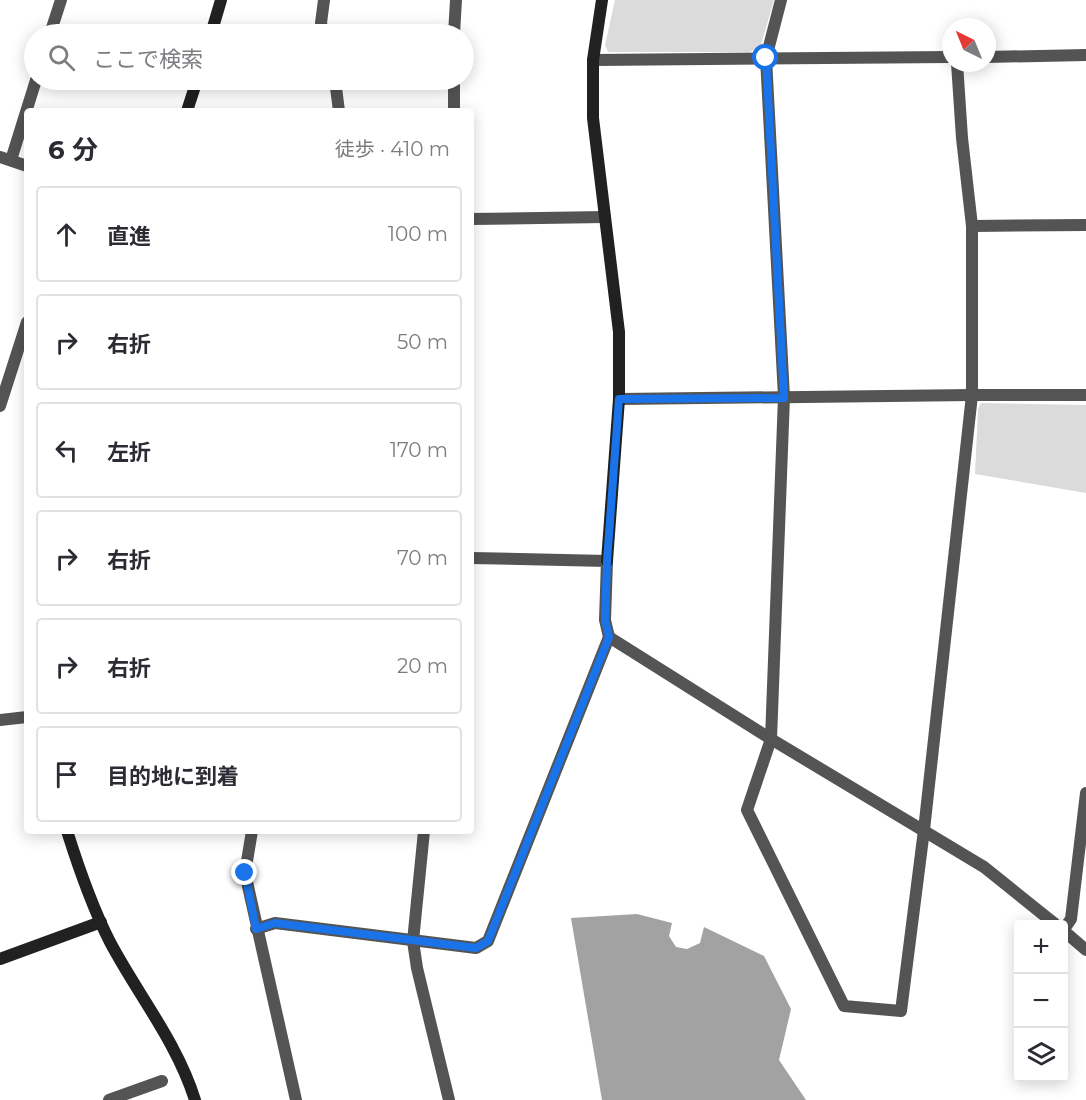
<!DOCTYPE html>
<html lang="ja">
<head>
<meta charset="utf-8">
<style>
  :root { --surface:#fff; --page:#f7f7f7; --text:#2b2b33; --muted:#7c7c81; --line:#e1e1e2 }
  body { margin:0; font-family:Montserrat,"Noto Sans JP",sans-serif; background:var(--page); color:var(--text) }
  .controls { position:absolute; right:18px; bottom:18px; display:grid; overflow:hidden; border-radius:6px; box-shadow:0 3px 15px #0003 }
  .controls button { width:54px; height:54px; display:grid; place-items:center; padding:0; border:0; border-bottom:2px solid var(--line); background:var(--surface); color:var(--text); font:30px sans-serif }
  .compass { position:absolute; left:942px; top:18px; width:54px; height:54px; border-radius:50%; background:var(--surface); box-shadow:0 3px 15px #0003; rotate:317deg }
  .stop { position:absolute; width:18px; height:18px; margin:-14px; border:4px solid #1a73e8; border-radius:50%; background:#fff }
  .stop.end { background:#1a73e8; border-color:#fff; box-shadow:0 2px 6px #0008 }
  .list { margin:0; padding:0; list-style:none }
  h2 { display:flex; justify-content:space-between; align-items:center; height:78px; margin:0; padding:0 24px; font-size:26px }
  h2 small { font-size:20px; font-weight:400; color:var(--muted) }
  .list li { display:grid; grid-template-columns:39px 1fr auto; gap:18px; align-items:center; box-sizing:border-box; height:96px; margin:0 12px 12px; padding:0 12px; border:2px solid var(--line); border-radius:6px }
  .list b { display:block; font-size:22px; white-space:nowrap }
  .list em { font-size:20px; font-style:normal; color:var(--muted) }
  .icon { flex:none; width:33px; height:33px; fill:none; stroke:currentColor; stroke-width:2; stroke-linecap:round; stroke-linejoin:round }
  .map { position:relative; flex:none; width:1086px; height:1100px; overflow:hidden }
  .search { position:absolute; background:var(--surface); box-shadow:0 3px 15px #0003; left:24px; top:24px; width:450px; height:66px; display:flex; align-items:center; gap:15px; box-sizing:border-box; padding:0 21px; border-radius:33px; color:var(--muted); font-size:22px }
  .panel { position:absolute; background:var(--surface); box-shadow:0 3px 15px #0003; left:24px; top:108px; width:450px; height:726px; border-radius:6px }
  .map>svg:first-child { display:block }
  .green { fill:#dbdbdb }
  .water { fill:#a2a2a2 }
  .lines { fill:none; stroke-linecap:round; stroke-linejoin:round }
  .street { stroke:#545454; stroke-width:12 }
  .secondary { stroke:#212121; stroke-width:12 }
  .route { stroke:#1a73e8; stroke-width:8 }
</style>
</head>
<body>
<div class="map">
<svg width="1086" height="1100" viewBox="0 0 1086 1100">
  <rect width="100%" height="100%" fill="#fff"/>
  <g class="green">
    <path d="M 615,0 L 774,0 L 761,45 L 750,52 L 608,52 L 605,45 Z"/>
    <path d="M 981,403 L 1086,405 L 1086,493 L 975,474 L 978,409 Z"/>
  </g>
  <path class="water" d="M 637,914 L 672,923 L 669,936 L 676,947 L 687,949 L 700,943 L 704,927 L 764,956 L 791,1009 L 779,1060 L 806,1100 L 602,1100 L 571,918 Z"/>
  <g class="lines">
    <g class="street">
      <path d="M 324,0 L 321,23 L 324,34"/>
      <path d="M 781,0 L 766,58 L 784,397 L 771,739 L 747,810 L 844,1006 L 901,1011 L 924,830 L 972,395 L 972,226 L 962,138 L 957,63"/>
      <path d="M 50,34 L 61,0"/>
      <path d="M 454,34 L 456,0"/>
      <path d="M 987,57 L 1086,55"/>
      <path d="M 593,60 L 951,57"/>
      <path d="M 335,80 L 339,111"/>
      <path d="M 454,80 L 454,111"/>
      <path d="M 0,157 L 27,166"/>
      <path d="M 11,160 L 36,80"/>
      <path d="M 471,219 L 605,217"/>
      <path d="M 972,226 L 1086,225"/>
      <path d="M 619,399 L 972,395 L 1086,395"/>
      <path d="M 0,406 L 27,322"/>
      <path d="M 609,637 L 771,739 L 984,867 L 1055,924"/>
      <path d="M 0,720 L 27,717"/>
      <path d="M 252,831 L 245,873 L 296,1100"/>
      <path d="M 424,831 L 413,941 L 417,968 L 449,1100"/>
      <path d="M 256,929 L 275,923 L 476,948 L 488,941 L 609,637 L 605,620 L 607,561 L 471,558"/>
      <path d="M 1064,929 L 1071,919 L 1086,793"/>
      <path d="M 1064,931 L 1086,950"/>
      <path d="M 109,1100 L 162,1081"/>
    </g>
    <g class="secondary">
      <path d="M 602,0 L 593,60 L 593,118 L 619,332 L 619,399 L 607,561"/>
      <path d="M 211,34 L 221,0"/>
      <path d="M 187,111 L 197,80"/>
      <path d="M 67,831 C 79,869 92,907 110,942 C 138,995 177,1042 195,1100"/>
      <path d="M 0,959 L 101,922"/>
    </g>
  </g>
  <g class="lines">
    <path class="route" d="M 245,873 L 256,929 L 275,923 L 476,948 L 488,941 L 609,637 L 605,620 L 607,561 L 619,399 L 784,398 L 766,58"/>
  </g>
</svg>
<div class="controls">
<button>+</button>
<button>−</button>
<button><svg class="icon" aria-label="layers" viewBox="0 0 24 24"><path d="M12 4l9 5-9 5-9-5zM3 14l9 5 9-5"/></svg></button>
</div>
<svg class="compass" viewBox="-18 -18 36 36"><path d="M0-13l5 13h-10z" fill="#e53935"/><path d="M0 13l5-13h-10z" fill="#7c7c81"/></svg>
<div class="stop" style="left:766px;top:58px"></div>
<div class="stop end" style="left:245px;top:873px"></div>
<div class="search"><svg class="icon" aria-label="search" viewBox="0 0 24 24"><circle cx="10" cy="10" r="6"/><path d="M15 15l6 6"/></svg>ここで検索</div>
<section class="panel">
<h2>6 分<small>徒歩 · 410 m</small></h2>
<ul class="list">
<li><svg class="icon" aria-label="ahead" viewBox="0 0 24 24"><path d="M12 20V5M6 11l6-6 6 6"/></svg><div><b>直進</b></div><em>100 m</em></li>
<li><svg class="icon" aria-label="right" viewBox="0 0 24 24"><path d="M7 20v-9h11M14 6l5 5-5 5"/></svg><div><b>右折</b></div><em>50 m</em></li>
<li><svg class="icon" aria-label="left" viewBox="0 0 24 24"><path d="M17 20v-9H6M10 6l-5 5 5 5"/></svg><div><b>左折</b></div><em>170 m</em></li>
<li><svg class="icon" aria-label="right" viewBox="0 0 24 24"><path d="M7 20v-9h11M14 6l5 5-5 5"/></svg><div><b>右折</b></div><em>70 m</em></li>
<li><svg class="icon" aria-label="right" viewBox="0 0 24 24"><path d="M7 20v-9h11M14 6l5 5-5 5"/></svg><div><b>右折</b></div><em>20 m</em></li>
<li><svg class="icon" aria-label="arrive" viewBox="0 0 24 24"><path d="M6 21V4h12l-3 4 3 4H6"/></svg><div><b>目的地に到着</b></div></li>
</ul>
</section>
</div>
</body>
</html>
